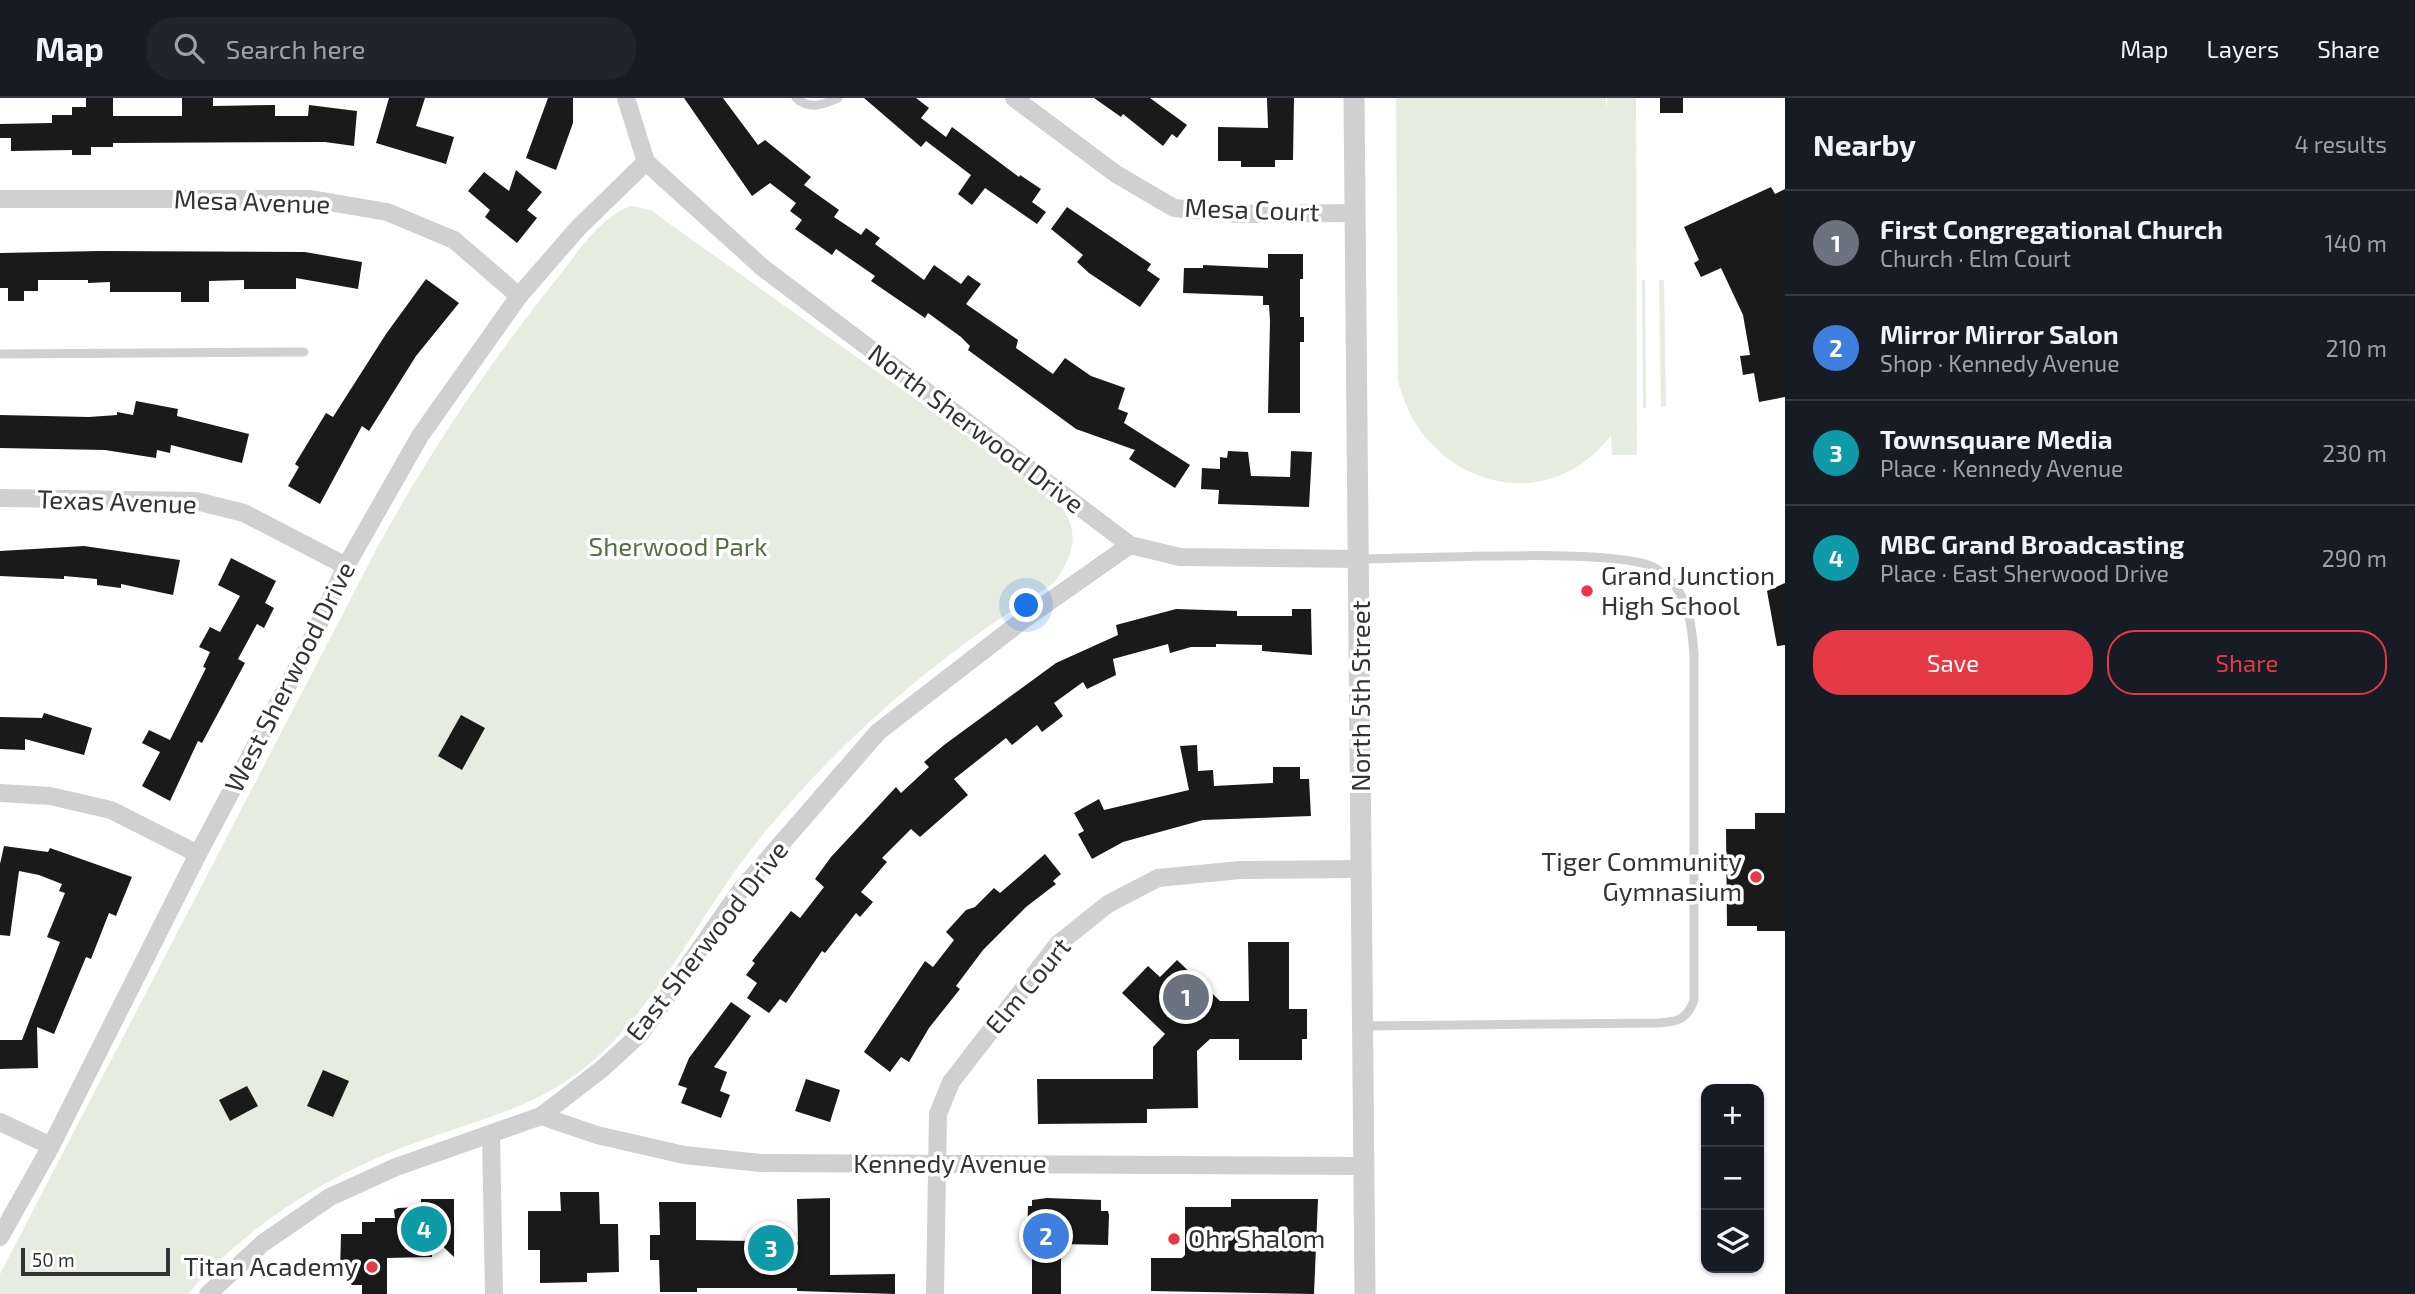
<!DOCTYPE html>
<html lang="en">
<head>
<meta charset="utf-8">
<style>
  :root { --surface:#171b24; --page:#20242c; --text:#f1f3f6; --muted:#9ea1a6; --line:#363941; --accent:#e63946 }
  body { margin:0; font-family:"Exo 2",sans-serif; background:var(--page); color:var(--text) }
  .controls { position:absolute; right:21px; bottom:21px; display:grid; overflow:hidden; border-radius:14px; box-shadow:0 2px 5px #0004 }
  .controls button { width:63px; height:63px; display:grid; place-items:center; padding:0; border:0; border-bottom:2px solid var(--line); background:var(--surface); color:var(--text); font:35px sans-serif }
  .scale { position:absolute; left:21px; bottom:18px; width:149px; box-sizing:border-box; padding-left:7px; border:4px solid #333; border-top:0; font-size:19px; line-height:24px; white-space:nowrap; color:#333; -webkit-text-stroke:5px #fff; paint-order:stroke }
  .you { position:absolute; left:1027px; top:508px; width:24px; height:24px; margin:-18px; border:5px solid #fff; border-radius:50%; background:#1a73e8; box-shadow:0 0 0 10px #1a73e833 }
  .badge { display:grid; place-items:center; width:46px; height:46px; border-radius:50%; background:var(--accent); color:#fff; font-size:23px; font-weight:700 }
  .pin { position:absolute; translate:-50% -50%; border:4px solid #fff; box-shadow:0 2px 7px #0006 }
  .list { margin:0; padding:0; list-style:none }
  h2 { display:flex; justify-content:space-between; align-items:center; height:91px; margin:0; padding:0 28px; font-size:30px }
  h2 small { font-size:23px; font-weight:400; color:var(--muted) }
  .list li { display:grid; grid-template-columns:46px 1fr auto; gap:21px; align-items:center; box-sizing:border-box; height:105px; padding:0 28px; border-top:2px solid var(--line) }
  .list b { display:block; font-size:26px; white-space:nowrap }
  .list p { margin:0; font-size:23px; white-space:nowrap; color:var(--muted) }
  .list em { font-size:23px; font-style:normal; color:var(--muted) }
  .actions { display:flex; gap:14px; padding:21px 28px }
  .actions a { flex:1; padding:16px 0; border:2px solid var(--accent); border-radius:28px; text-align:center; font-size:24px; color:var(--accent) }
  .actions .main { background:var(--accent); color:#fff }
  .icon { flex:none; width:38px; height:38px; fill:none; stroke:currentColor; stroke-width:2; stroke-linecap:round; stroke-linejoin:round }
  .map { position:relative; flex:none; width:1785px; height:1196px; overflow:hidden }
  header { display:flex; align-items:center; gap:42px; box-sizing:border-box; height:98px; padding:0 35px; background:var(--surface); border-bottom:2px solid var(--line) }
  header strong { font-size:33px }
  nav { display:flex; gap:38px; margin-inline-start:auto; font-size:24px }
  .search { width:490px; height:63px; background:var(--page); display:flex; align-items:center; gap:18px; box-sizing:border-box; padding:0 24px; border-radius:28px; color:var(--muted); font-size:26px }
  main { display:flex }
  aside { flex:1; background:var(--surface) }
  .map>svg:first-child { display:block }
  .green { fill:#e6ecdf }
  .building { fill:#1a1a1a }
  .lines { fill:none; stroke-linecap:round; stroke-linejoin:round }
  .service { stroke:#d0d0d0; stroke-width:9 }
  .minor { stroke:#d0d0d0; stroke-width:18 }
  .tertiary { stroke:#d0d0d0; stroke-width:21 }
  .poi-dot { fill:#e63946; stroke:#fff; stroke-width:2.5 }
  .labels { text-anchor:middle; stroke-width:7; stroke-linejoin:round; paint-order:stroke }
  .street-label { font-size:26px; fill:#333; stroke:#fff }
  .park-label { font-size:26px; fill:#56703f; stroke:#fff }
  .poi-label { font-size:26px; fill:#333; stroke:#fff; text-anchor:start }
</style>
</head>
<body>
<header>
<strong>Map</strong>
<div class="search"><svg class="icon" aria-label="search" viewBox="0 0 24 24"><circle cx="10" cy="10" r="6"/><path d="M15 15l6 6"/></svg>Search here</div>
<nav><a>Map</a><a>Layers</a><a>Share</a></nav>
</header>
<main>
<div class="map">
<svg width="1785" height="1196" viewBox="0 0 1785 1196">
  <rect width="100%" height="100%" fill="#fff"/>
  <g class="green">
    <path d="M 1396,0 L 1606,0 L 1607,13 L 1607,0 L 1636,0 L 1637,357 L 1612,357 L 1611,337 C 1545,425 1421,384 1398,282 Z"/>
    <path d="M 631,108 L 651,112 L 660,119 L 1056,401 C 1081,432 1076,455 1053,486 C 940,555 839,642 756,745 C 696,820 649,928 568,982 C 521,1013 467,1026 415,1045 C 331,1075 246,1127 188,1196 L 0,1196 L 0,1176 L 377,450 C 430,353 490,264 559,178 C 578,154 601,118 631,108 Z"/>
    <path d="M 1642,182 L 1645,182 L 1646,310 L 1643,310 Z"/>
    <path d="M 1659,182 L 1664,182 L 1666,308 L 1661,309 Z"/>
  </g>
  <g class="building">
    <path d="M 86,0 L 113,0 L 113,18 L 182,18 L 182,0 L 213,0 L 213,8 L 275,7 L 275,18 L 308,18 L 309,7 L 357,13 L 354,48 L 325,44 L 113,45 L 113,49 L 91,49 L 91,57 L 72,57 L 72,52 L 11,53 L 11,40 L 0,40 L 0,26 L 52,25 L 52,17 L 72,17 L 72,9 L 86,9 Z"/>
    <path d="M 389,0 L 425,0 L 416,28 L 454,39 L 446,66 L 376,45 Z"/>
    <path d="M 548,0 L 573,0 L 573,25 L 556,72 L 526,60 Z"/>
    <path d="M 684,0 L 723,0 L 758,47 L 765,42 L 811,79 L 804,87 L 839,112 L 834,119 L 861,137 L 866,130 L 880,140 L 875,146 L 924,182 L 934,167 L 961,186 L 968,177 L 981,186 L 966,206 L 1018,242 L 1016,250 L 1053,276 L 1065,260 L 1091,278 L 1125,290 L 1118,311 L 1128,315 L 1124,325 L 1190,367 L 1175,390 L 1129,361 L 1135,352 L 1076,331 L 968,252 L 970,248 L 961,239 L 928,215 L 925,220 L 871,183 L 875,178 L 836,151 L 832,157 L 795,131 L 802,122 L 790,113 L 796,105 L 770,85 L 752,98 Z"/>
    <path d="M 864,0 L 916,0 L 929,10 L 921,20 L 946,39 L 952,29 L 1019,79 L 1020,77 L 1041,91 L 1032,104 L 1046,114 L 1037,126 L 985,90 L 972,107 L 958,96 L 971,77 L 926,43 L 921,49 Z"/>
    <path d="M 1094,0 L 1150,0 L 1187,27 L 1177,40 L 1172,36 L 1163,48 L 1123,16 L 1121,19 Z"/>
    <path d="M 1267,0 L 1294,0 L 1293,62 L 1275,62 L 1275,69 L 1241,69 L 1241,63 L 1218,63 L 1218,29 L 1268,30 Z"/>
    <rect x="1660" y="0" width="23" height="15"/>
    <path d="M 516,72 L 542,94 L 527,112 L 537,120 L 517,145 L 485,119 L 490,112 L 468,93 L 484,74 L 509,93 Z"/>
    <path d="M 1771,89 L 1775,96 L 1785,91 L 1785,299 L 1759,304 L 1754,275 L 1743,277 L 1740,258 L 1750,257 L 1743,217 L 1721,170 L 1701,179 L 1694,165 L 1699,162 L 1684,129 Z"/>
    <path d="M 1067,109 L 1151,166 L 1147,172 L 1160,181 L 1140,209 L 1089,175 L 1077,164 L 1083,157 L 1051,131 Z"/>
    <path d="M 100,153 L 305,154 L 362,164 L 358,191 L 296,180 L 296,191 L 244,191 L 244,182 L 209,183 L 209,204 L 181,204 L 181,194 L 110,194 L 110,184 L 88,185 L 88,182 L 38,182 L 38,193 L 24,193 L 24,203 L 8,203 L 8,190 L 0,190 L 0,155 Z"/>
    <path d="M 1268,156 L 1303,156 L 1303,181 L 1300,181 L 1300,219 L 1304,219 L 1304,244 L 1300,244 L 1300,315 L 1268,315 L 1270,223 L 1269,207 L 1263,207 L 1263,198 L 1183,195 L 1184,170 L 1203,170 L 1203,167 L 1268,170 Z"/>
    <path d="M 426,181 L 459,205 L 416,258 L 369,333 L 362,328 L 320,406 L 288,388 L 299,369 L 295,366 L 326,315 L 333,319 L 386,236 Z"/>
    <path d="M 136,303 L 178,311 L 177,318 L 249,336 L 242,365 L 171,347 L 170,355 L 157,352 L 156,360 L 105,352 L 0,350 L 0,317 L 89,319 L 117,317 L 117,314 L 133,317 Z"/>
    <path d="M 1228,353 L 1248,354 L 1251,378 L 1290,379 L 1291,353 L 1312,354 L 1309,409 L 1218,406 L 1219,392 L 1201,391 L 1202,370 L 1220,371 L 1220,359 L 1227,360 Z"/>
    <path d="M 84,448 L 180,462 L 173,497 L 121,486 L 121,490 L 97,487 L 97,481 L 64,478 L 64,481 L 0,478 L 0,453 Z"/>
    <path d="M 231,460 L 276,483 L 265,505 L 274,510 L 264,530 L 257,526 L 238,561 L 245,565 L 202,645 L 198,643 L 170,703 L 142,688 L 160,654 L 142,645 L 149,632 L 170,642 L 206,570 L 203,569 L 210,554 L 199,549 L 210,529 L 220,534 L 240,498 L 218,487 Z"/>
    <path d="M 1785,485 L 1785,547 L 1777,548 L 1767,493 Z"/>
    <path d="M 1176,511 L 1237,513 L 1237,518 L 1292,518 L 1292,511 L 1311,511 L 1312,557 L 1262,553 L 1262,547 L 1216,546 L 1216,549 L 1191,549 L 1170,555 L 1168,546 L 1113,561 L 1116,577 L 1087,591 L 1083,584 L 1054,605 L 1063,618 L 1042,634 L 1037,627 L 1012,647 L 1006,640 L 954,681 L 968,697 L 920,739 L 911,731 L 882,760 L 887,764 L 861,794 L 873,804 L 860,819 L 856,815 L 825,855 L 822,853 L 786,905 L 780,901 L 769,915 L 747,900 L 757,885 L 746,877 L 755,865 L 752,863 L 791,813 L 800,820 L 824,789 L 815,781 L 831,759 L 896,689 L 901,695 L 929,669 L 924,664 L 944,647 L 1056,565 L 1118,537 L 1116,527 Z"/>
    <path d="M 44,615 L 92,630 L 84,657 L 25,641 L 25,652 L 0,651 L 0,619 L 42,620 Z"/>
    <path d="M 461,617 L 485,630 L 462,672 L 438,658 Z"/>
    <path d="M 1197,647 L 1198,673 L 1213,672 L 1214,688 L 1273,685 L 1273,669 L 1300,669 L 1300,681 L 1309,681 L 1311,718 L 1203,722 L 1123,744 L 1092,761 L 1078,736 L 1084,733 L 1074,715 L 1099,701 L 1104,712 L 1189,692 L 1180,648 Z"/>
    <path d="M 1755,715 L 1785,715 L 1785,833 L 1757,833 L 1757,828 L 1727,828 L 1726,731 L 1755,731 Z"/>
    <path d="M 4,748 L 48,754 L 50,750 L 132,779 L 116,818 L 109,815 L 91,861 L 86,859 L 54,936 L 37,929 L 38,970 L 0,971 L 0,942 L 22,942 L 60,844 L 47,839 L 65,795 L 59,793 L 62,786 L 39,777 L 19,773 L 10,838 L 0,837 L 0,766 Z"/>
    <path d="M 1045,756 L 1061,776 L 1053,783 L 1056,786 L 1026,809 L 983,852 L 956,888 L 960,891 L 929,930 L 909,964 L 901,959 L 890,974 L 864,954 L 925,863 L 933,869 L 954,842 L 946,834 L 966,812 L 975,809 L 994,790 L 1000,795 Z"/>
    <path d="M 1248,844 L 1289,844 L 1289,911 L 1307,911 L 1307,941 L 1302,941 L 1302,962 L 1239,962 L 1239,941 L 1210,941 L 1197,953 L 1198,1010 L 1147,1011 L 1147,1025 L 1038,1026 L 1037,981 L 1153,981 L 1153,949 L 1165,936 L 1122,895 L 1148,868 L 1160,879 L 1177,862 L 1220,903 L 1249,903 Z"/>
    <path d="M 731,904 L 751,918 L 714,969 L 727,974 L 720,993 L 730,997 L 721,1020 L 681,1005 L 687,990 L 678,987 L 689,960 Z"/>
    <path d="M 323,972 L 349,983 L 333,1019 L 307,1008 Z"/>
    <path d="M 806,981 L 840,992 L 830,1024 L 795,1013 Z"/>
    <path d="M 247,988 L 258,1008 L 230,1023 L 219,1002 Z"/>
    <path d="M 560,1094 L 599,1094 L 600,1126 L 618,1126 L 619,1174 L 587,1175 L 587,1184 L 540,1185 L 540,1152 L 528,1152 L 528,1113 L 561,1113 Z"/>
    <path d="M 830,1100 L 830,1177 L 895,1176 L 895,1196 L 797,1193 L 797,1190 L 697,1190 L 697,1194 L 660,1194 L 659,1162 L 650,1162 L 650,1137 L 660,1137 L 659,1104 L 696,1104 L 696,1142 L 798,1144 L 797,1101 Z"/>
    <path d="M 1047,1100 L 1101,1102 L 1101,1113 L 1108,1113 L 1109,1117 L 1108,1147 L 1061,1146 L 1061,1196 L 1032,1196 L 1032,1144 L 1027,1144 L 1028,1108 L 1032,1108 L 1032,1102 Z"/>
    <path d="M 421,1101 L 454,1101 L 454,1159 L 432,1138 L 432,1159 L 387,1160 L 387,1196 L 362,1196 L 362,1187 L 352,1187 L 340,1174 L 341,1136 L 362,1136 L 362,1124 L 375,1124 L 375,1120 L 395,1120 L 394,1112 L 398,1110 L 421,1109 Z"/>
    <path d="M 1231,1101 L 1318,1101 L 1314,1196 L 1151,1193 L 1151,1160 L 1182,1160 L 1185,1157 L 1185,1109 L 1231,1109 Z"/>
  </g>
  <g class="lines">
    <g class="service">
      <path d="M 796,0 C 810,12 823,7 838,0"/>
      <path d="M 0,256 L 304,254"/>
      <path d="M 1361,461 C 1413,461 1621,449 1655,470 C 1688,490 1692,524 1694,558 L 1694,902 C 1687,922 1677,924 1658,925 L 1364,928"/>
    </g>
    <g class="minor">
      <path d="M 626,0 L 646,64"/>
      <path d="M 1014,0 L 1116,76 L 1174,110 L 1238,116 L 1356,115"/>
      <path d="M 646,64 L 763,170 L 1130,447 L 1180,459 L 1361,461"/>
      <path d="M 0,101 L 311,101 L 387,114 L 454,142 L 519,198"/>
      <path d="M 0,400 L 196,403 L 244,415 L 346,468"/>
      <path d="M 0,695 L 50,698 L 111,712 L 198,756"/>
      <path d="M 541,1018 L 597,1037 L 684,1057 L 761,1065 L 1364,1068"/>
      <path d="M 0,1024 L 51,1048"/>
      <path d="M 491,1037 L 494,1196"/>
      <path d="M 0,1139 L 51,1048 L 198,756 L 308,549 L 346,468 L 420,338 L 519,198 L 578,130 L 646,64"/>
      <path d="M 208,1196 L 263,1145 L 330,1099 L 396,1069 L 541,1018 L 603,970 L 641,935 L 741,792 L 878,634 L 1019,525 L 1130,447"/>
      <path d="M 935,1196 L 938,1016 L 951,984 L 1058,846 L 1108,806 L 1158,780 L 1240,772 L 1361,771"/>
    </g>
    <path class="tertiary" d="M 1354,0 L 1365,1196"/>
  </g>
  <g class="poi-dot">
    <circle cx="1587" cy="493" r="7"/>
    <circle cx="1756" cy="779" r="7"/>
    <circle cx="1174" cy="1141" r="7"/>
    <circle cx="372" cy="1169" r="7"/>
  </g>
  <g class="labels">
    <g class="street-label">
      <text transform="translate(252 104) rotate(2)" y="9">Mesa Avenue</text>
      <text transform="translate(1252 112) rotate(2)" y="9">Mesa Court</text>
      <text transform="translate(976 331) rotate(37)" y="9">North Sherwood Drive</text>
      <text transform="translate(117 404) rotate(2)" y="9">Texas Avenue</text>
      <text transform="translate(290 579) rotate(-63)" y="9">West Sherwood Drive</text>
      <text transform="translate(1361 598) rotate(-90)" y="9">North 5th Street</text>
      <text transform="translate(707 843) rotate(-52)" y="9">East Sherwood Drive</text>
      <text transform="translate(1028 888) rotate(-50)" y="9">Elm Court</text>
      <text x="950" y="1075">Kennedy Avenue</text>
    </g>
    <g class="park-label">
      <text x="678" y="458">Sherwood Park</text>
    </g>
    <g class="poi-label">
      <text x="1601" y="487">Grand Junction<tspan x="1601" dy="30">High School</tspan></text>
      <text x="1742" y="773" text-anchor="end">Tiger Community<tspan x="1742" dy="30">Gymnasium</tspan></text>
      <text x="1188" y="1150">Ohr Shalom</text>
      <text x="358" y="1178" text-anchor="end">Titan Academy</text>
    </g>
  </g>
</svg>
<div class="controls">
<button>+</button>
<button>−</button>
<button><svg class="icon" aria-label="layers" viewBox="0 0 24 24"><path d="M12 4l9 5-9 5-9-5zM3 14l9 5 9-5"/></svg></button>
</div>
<div class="scale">50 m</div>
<div class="you"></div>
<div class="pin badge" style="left:1186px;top:899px;background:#6b7280">1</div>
<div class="pin badge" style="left:1046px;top:1138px;background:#3f7fe0">2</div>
<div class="pin badge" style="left:771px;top:1150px;background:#0f9aa8">3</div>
<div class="pin badge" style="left:424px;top:1131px;background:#0f9aa8">4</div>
</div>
<aside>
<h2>Nearby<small>4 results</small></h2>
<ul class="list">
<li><span class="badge" style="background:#6b7280">1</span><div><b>First Congregational Church</b><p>Church · Elm Court</p></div><em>140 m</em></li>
<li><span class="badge" style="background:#3f7fe0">2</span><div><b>Mirror Mirror Salon</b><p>Shop · Kennedy Avenue</p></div><em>210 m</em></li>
<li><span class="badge" style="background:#0f9aa8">3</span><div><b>Townsquare Media</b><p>Place · Kennedy Avenue</p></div><em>230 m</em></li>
<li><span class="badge" style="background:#0f9aa8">4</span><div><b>MBC Grand Broadcasting</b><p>Place · East Sherwood Drive</p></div><em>290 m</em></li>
</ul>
<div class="actions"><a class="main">Save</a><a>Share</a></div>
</aside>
</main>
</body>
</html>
